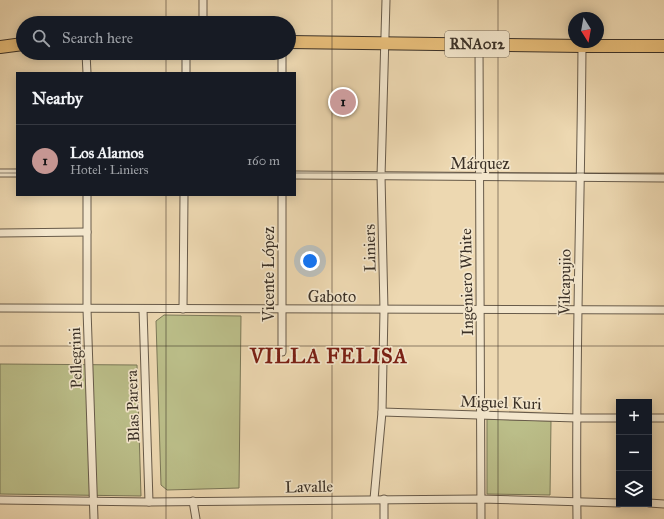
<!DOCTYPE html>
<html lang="en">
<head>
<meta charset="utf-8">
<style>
  :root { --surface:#171b24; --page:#20242c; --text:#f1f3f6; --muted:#9ea1a6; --line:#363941; --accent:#c59692 }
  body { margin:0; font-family:"IM FELL Great Primer",serif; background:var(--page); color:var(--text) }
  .controls { position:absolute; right:12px; bottom:12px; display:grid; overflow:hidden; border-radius:0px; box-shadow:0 2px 10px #0003 }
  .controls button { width:36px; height:36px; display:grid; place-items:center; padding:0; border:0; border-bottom:1px solid var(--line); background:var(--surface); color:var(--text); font:20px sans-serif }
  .compass { position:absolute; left:568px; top:12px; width:36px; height:36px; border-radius:50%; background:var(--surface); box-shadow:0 2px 10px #0003; rotate:169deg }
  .you { position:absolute; left:310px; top:261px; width:14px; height:14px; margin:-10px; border:3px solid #fff; border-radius:50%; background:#1a73e8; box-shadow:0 0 0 6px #1a73e833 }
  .badge { display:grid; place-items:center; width:26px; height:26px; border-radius:50%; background:var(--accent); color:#111; font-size:13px; font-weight:700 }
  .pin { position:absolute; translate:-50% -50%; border:2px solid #fff; box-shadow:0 1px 4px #0006 }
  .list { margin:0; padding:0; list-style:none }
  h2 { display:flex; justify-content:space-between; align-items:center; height:52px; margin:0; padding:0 16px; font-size:17px }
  h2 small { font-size:13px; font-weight:400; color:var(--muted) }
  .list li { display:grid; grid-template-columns:26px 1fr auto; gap:12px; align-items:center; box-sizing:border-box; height:72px; padding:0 16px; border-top:1px solid var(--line) }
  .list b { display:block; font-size:15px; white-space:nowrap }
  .list p { margin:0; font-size:13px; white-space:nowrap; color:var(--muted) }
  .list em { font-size:13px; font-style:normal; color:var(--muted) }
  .icon { flex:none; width:22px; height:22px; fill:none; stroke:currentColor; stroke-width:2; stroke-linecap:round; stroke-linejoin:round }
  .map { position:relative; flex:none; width:664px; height:519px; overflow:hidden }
  .search { position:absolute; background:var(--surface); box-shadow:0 2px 10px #0003; left:16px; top:16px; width:280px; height:44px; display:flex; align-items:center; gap:10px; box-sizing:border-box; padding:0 14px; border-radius:22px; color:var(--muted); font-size:15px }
  .panel { position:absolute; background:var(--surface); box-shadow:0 2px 10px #0003; left:16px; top:72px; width:280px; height:124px; border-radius:0px }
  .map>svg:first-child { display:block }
  .green { fill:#bbbe89; stroke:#7b7858 }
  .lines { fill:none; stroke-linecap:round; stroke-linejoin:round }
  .minor-casing { stroke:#685b4a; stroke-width:9 }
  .primary-casing { stroke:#3b3127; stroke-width:14 }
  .minor { stroke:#f3e6cc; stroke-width:7 }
  .primary { stroke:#e6bc78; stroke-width:12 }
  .grid { fill:none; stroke:#3b3127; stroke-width:1; stroke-opacity:0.55 }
  .labels { text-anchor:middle; stroke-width:3.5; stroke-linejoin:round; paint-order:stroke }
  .shield { fill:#f3e6cc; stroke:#726758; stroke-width:1 }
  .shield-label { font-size:15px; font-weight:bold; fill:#3b3127 }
  .street-label { font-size:16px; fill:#3b3127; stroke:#f3e6cc }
  .district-label { font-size:20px; font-weight:bold; letter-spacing:1px; fill:#7a1f14; stroke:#f3e6cc }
</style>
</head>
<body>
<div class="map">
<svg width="664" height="519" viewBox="0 0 664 519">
  <rect width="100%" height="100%" fill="#edd8b1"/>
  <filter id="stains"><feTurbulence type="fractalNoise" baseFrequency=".005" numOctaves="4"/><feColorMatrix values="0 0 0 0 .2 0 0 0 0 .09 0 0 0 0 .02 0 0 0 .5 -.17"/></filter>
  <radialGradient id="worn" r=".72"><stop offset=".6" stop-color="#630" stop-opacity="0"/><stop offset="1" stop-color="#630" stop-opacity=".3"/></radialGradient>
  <g class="green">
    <path d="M 164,315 L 241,316 L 239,488 L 167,490 L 161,485 L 156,321 Z"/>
    <path d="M 0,364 L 137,365 L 141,496 L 0,494 Z"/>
    <path d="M 487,419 L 551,421 L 550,495 L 487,494 Z"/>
  </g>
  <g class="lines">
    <defs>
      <g id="minor">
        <path d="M 203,0 L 203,23"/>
        <path d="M 479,44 L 481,519"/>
        <path d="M 86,53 L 87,73"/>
        <path d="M 186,73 L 186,53"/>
        <path d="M 282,73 L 282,53"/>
        <path d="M 0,173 L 17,173"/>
        <path d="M 295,175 L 664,178"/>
        <path d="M 87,195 L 87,309 L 94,519"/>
        <path d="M 0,233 L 87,232"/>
        <path d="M 0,308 L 664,310"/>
        <path d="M 143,309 L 149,502"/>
        <path d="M 183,309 L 184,195"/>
        <path d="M 282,352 L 282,195"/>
        <path d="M 382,412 L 577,418 L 619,418"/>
        <path d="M 649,418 L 664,418"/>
        <path d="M 374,499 L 382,412 L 384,310 L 381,176 L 386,0"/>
        <path d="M 384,499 L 384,519"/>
        <path d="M 0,500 L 149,502 L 480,499 L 619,503"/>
        <path d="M 193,501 L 196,519"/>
        <path d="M 649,503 L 664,504"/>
        <path d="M 577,519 C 575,361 581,204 582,46"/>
      </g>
      <g id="primary">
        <path d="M 289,42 L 582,46 L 664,46"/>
        <path d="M 0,47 L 23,44"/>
      </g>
    </defs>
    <use href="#minor" class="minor-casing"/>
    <use href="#primary" class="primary-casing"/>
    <use href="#minor" class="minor"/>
    <use href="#primary" class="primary"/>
  </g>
  <path class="grid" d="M 166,0 L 166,23M 332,0 L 332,519M 498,0 L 498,519M 166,53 L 166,73M 0,173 L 17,173M 295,173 L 664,173M 166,195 L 166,519M 0,346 L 664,346"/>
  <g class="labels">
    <rect class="shield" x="445" y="31" width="64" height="26" rx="3"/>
    <g class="shield-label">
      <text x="477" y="49">RNA012</text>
    </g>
    <g class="street-label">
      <text x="480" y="169">Márquez</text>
      <text transform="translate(369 248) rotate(-91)" y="6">Liniers</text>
      <text transform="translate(268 274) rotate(-90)" y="6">Vicente López</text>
      <text transform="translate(466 282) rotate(-91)" y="6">Ingeniero White</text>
      <text transform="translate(564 282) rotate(-89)" y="6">Vilcapujio</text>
      <text x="332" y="302">Gaboto</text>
      <text transform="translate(75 358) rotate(-92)" y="6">Pellegrini</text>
      <text transform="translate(501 402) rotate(2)" y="6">Miguel Kuri</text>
      <text transform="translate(132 406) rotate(-92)" y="6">Blas Parera</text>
      <text transform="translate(309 486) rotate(-1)" y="6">Lavalle</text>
    </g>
    <g class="district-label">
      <text x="329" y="363">VILLA FELISA</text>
    </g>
  </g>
  <rect width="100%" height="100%" filter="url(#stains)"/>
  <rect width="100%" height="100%" fill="url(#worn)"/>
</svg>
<div class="controls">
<button>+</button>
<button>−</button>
<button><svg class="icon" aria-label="layers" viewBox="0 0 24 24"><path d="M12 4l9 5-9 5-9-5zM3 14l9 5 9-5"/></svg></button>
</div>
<svg class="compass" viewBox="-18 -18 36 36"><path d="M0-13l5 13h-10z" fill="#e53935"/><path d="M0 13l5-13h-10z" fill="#9ea1a6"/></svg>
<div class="you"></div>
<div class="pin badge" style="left:343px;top:102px">1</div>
<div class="search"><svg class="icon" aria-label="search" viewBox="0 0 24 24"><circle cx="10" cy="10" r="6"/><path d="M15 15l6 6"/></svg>Search here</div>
<section class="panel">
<h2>Nearby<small></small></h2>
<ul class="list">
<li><span class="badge">1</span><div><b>Los Alamos</b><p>Hotel · Liniers</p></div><em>160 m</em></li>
</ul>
</section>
</div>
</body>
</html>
